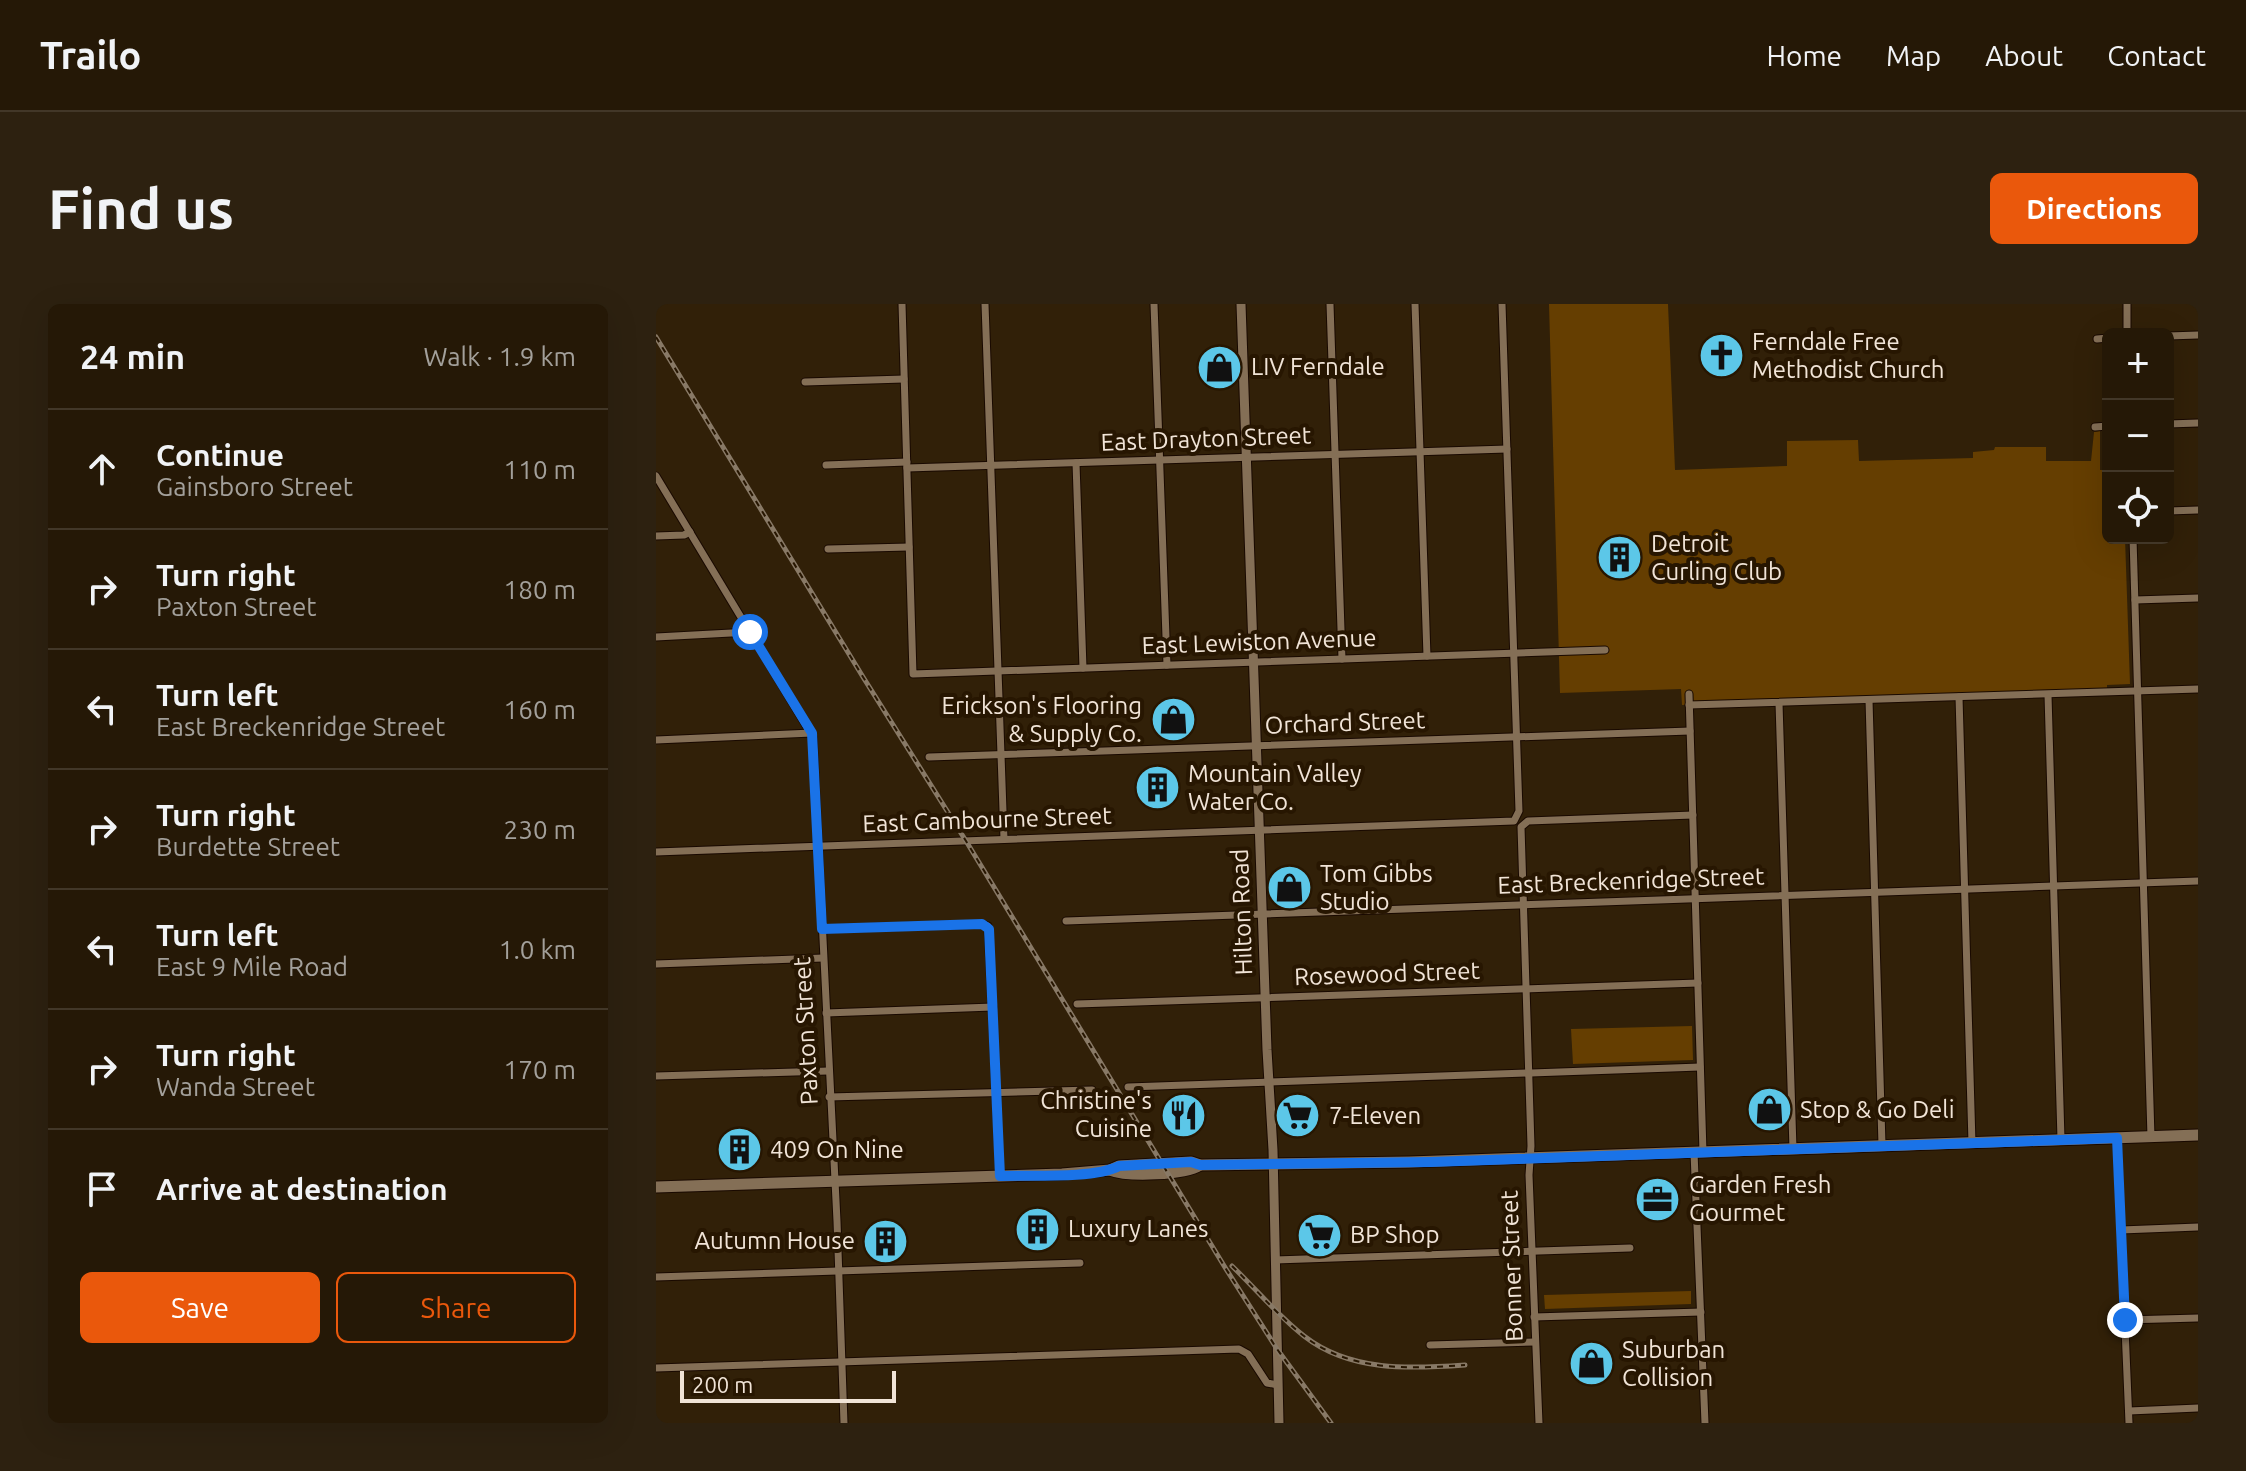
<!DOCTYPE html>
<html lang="en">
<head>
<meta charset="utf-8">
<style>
  :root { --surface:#251806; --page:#2d2110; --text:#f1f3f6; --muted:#a3a09b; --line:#423728; --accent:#ea580c }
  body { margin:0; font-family:Ubuntu,sans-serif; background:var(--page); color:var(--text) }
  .controls { position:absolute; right:24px; top:24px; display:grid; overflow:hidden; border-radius:12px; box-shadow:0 8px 32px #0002 }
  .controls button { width:72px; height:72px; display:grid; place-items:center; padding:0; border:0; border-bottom:2px solid var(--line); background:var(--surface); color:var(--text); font:40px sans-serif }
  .scale { position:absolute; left:24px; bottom:20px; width:216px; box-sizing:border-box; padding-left:8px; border:4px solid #f1e4d7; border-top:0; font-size:22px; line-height:28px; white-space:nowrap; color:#f1e4d7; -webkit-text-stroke:6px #271601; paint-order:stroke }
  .stop { position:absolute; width:24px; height:24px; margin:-18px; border:6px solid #1a73e8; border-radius:50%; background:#fff }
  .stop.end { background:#1a73e8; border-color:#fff; box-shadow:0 2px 8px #0008 }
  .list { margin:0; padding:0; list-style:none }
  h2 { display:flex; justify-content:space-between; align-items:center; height:104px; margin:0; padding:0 32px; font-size:34px }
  h2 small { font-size:26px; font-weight:400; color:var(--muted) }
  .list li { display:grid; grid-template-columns:52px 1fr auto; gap:24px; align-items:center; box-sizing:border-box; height:120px; padding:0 32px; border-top:2px solid var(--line) }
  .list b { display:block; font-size:30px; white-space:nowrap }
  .list p { margin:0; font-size:26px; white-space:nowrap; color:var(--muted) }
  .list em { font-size:26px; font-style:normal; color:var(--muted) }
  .actions { display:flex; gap:16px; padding:24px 32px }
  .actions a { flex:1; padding:18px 0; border:2px solid var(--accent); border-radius:12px; text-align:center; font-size:28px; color:var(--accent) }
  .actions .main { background:var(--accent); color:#fff }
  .icon { flex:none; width:44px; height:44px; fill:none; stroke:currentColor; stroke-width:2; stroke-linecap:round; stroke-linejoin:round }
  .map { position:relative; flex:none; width:1542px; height:1119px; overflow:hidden; border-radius:12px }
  header { display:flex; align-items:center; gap:48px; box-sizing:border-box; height:112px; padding:0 40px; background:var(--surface); border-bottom:2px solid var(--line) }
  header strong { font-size:38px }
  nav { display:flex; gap:44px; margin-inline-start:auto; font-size:28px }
  .intro { display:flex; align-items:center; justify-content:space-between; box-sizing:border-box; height:192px; padding:0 48px }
  h1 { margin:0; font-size:56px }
  .button { padding:20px 36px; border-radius:12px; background:var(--accent); color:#fff; font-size:28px; font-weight:700 }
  main { display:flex; gap:48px; padding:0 48px }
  aside { flex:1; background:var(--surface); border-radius:12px; box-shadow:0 8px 32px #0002 }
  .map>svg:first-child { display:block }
  .green { fill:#653e01 }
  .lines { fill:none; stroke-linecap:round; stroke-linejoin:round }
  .minor-casing { stroke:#190900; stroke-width:9 }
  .tertiary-casing { stroke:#190900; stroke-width:11 }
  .secondary-casing { stroke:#190900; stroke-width:13 }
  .minor { stroke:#846f56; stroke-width:7 }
  .tertiary { stroke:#846f56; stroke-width:9 }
  .secondary { stroke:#846f56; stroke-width:11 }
  .rail-casing { stroke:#887966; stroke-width:5 }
  .rail { stroke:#271601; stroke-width:2; stroke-dasharray:6; stroke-linecap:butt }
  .route { stroke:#1a73e8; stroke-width:10 }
  .labels { text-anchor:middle; stroke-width:8; stroke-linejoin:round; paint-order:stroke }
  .poi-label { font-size:24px; fill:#f1e4d7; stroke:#271601; text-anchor:start }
  .street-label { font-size:24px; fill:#f1e4d7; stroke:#271601 }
</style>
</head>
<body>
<header>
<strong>Trailo</strong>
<nav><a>Home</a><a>Map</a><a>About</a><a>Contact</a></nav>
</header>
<div class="intro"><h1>Find us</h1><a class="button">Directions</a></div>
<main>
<aside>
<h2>24 min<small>Walk · 1.9 km</small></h2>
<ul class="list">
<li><svg class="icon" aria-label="ahead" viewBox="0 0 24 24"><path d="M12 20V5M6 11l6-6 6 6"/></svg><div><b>Continue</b><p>Gainsboro Street</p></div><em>110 m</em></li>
<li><svg class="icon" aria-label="right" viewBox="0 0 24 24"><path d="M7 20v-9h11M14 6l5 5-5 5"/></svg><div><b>Turn right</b><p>Paxton Street</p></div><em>180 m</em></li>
<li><svg class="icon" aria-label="left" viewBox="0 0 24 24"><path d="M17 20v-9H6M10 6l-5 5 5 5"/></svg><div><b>Turn left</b><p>East Breckenridge Street</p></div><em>160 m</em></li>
<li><svg class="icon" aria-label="right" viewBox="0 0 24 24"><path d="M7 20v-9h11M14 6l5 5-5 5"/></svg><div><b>Turn right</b><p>Burdette Street</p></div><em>230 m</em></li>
<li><svg class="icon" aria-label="left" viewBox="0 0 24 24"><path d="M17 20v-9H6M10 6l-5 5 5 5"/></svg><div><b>Turn left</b><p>East 9 Mile Road</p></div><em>1.0 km</em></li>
<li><svg class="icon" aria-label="right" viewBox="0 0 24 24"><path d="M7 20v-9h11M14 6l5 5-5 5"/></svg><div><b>Turn right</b><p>Wanda Street</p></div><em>170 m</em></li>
<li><svg class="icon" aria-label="arrive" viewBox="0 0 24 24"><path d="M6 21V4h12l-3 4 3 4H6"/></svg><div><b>Arrive at destination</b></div></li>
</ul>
<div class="actions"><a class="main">Save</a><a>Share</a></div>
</aside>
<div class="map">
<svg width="1542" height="1119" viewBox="0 0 1542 1119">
  <rect width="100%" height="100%" fill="#312008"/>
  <g class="green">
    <path d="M 893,0 L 1012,0 L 1019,166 L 1131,162 L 1131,137 L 1202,136 L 1203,157 L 1317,154 L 1317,148 L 1338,146 L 1339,143 L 1390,143 L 1390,157 L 1435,157 L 1438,128 L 1444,127 L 1444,166 L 1452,166 L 1452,234 L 1469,234 L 1474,380 L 1451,381 L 1451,389 L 1026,401 L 1025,385 L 904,389 Z"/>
    <path d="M 1036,722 L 1037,756 L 917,760 L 915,725 Z"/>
    <path d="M 1035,987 L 1035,1000 L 889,1005 L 888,991 Z"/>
  </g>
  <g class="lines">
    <defs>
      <g id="minor">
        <path d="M 246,0 L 257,370 L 949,346"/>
        <path d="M 329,0 L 348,535"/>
        <path d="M 498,0 L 511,361"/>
        <path d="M 674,0 L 686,355"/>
        <path d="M 759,0 L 771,352"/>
        <path d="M 1471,0 L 1471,30"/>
        <path d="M 1512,32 L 1542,31"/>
        <path d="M 1441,35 L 1452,34"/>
        <path d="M 149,78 L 248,75"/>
        <path d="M 1512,120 L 1542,119"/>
        <path d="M 1439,123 L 1452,122"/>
        <path d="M 420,159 L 427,364"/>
        <path d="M 170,161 L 251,158"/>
        <path d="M 251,164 L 851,145"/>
        <path d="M 0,172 L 157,433 L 181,917 L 188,1119"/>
        <path d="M 1512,207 L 1542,206"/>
        <path d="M 0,232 L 28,231 L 34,228"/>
        <path d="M 1477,234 L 1495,833"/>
        <path d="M 172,245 L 253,243"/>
        <path d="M 1479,296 L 1542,294"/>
        <path d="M 0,333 L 94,328"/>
        <path d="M 1033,390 L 1047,848"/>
        <path d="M 1392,391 L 1405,835"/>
        <path d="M 1303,393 L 1316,839"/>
        <path d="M 1213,396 L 1226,841"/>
        <path d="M 1123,399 L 1137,845"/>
        <path d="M 1033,401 L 1542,385"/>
        <path d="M 0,436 L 156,429"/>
        <path d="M 273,453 L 1034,427"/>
        <path d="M 0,548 L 858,517 L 863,507 L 846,0"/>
        <path d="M 410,617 L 1542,577"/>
        <path d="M 166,625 L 326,620 L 332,622 L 344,872"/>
        <path d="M 0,660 L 167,654"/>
        <path d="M 421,700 L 1042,679"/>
        <path d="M 170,709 L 337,703"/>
        <path d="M 0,772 L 172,767"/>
        <path d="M 472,783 L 1044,763"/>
        <path d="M 173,793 L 436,786"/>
        <path d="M 1461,834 L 1473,1119"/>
        <path d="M 1038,848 L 1049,1119"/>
        <path d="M 1465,926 L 1542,923"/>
        <path d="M 619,956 L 974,944"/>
        <path d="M 0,973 L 424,959"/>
        <path d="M 878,1013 L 1045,1008"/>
        <path d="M 1469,1016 L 1542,1014"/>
        <path d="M 774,1041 L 879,1038"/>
        <path d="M 0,1064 L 583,1045 L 592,1050 L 611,1079 L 622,1081"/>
        <path d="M 1473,1107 L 1542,1104"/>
        <path d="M 883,1119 L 873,871 L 875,842 L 865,523 L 872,517 L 1037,511"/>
      </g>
      <path id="tertiary" d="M 585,0 L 611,746 L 617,846 L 623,1119"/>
      <g id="secondary">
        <path d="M 454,866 C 472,873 528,871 544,861"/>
        <path d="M 0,883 L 406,870 L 454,866 L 463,862 L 535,858 L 544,861 L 753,858 L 1542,831"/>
      </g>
    </defs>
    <use href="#minor" class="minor-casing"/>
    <use href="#tertiary" class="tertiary-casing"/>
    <use href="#secondary" class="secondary-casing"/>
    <use href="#minor" class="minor"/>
    <use href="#tertiary" class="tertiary"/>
    <use href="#secondary" class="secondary"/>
    <defs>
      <g id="rail">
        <path d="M 0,33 L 207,373 L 310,537 L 570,965 L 621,1045 L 675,1119"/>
        <path d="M 576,962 C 600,985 622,1012 648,1032 C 694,1068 754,1065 809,1061"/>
      </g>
    </defs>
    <use href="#rail" class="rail-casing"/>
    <use href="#rail" class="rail"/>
  </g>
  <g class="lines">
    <path class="route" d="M 94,328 L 156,429 L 166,625 L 326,620 L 333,625 L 344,872 C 374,871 438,875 463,862 L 535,858 L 544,861 L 775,858 L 1461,834 L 1469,1016"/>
  </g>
  <defs>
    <symbol id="church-disc" viewBox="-11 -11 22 22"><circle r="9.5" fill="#5cc7e8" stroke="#271601"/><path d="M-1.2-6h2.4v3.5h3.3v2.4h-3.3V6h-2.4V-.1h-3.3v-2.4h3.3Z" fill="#111"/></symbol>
    <symbol id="shop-disc" viewBox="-11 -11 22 22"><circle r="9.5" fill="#5cc7e8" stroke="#271601"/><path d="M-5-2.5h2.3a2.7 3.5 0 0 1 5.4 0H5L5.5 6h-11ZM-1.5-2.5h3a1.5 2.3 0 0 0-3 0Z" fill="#111"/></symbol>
    <symbol id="building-disc" viewBox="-11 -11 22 22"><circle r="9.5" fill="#5cc7e8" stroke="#271601"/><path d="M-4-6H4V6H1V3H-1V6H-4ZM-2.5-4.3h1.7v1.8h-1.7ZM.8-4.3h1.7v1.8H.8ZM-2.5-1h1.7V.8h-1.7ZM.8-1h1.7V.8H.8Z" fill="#111"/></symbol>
    <symbol id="restaurant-disc" viewBox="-11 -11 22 22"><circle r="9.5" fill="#5cc7e8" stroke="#271601"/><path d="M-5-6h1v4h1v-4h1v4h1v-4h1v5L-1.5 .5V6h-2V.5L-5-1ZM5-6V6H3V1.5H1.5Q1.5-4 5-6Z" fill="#111"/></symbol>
    <symbol id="supermarket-disc" viewBox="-11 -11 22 22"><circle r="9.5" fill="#5cc7e8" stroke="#271601"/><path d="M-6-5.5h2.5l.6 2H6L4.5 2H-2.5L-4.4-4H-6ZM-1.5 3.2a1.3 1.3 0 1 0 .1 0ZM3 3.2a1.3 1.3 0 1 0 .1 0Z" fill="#111"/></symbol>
    <symbol id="office-disc" viewBox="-11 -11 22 22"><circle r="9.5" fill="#5cc7e8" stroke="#271601"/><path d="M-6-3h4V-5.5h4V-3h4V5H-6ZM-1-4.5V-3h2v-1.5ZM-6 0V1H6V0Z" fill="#111"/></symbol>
  </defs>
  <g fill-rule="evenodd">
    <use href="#church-disc" x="1040" y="26" width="51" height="51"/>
    <use href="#shop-disc" x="538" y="38" width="51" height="51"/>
    <use href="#building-disc" x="938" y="228" width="51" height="51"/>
    <use href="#shop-disc" x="492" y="390" width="51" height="51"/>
    <use href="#building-disc" x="476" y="458" width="51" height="51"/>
    <use href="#shop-disc" x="608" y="558" width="51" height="51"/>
    <use href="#shop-disc" x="1088" y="780" width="51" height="51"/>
    <use href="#restaurant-disc" x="502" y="786" width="51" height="51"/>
    <use href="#supermarket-disc" x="616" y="786" width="51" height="51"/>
    <use href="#building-disc" x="58" y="820" width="51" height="51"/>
    <use href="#office-disc" x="976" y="870" width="51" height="51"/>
    <use href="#building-disc" x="356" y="900" width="51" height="51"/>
    <use href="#supermarket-disc" x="638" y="906" width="51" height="51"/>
    <use href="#building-disc" x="204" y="912" width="51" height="51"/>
    <use href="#shop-disc" x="910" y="1034" width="51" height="51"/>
  </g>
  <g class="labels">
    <g class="poi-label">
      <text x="1096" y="46">Ferndale Free<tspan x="1096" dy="28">Methodist Church</tspan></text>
      <text x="595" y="71">LIV Ferndale</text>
      <text x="995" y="248">Detroit<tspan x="995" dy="28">Curling Club</tspan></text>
      <text x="486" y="410" text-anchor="end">Erickson's Flooring<tspan x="486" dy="28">&amp; Supply Co.</tspan></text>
      <text x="532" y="478">Mountain Valley<tspan x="532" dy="28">Water Co.</tspan></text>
      <text x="664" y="578">Tom Gibbs<tspan x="664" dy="28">Studio</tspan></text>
      <text x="496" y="805" text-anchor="end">Christine's<tspan x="496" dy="28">Cuisine</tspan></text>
      <text x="1144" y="814">Stop &amp; Go Deli</text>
      <text x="673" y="820">7-Eleven</text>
      <text x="114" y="854">409 On Nine</text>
      <text x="1033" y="889">Garden Fresh<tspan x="1033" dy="28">Gourmet</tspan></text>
      <text x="412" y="933">Luxury Lanes</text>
      <text x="694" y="939">BP Shop</text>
      <text x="199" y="945" text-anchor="end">Autumn House</text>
      <text x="966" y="1054">Suburban<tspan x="966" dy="28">Collision</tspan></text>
    </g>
    <g class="street-label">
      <text transform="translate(550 135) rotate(-2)" y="8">East Drayton Street</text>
      <text transform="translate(603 338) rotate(-2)" y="8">East Lewiston Avenue</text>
      <text transform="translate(689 419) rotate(-2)" y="8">Orchard Street</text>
      <text transform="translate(331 516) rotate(-2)" y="8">East Cambourne Street</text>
      <text transform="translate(975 577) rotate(-2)" y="8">East Breckenridge Street</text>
      <text transform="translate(586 608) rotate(-92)" y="8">Hilton Road</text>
      <text transform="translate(731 670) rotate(-2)" y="8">Rosewood Street</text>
      <text transform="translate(150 727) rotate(-93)" y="8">Paxton Street</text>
      <text transform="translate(856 962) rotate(-92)" y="8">Bonner Street</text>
    </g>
  </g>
</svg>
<div class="controls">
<button>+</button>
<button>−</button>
<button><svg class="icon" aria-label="locate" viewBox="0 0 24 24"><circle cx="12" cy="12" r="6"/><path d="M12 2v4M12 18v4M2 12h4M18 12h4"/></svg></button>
</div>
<div class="scale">200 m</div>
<div class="stop" style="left:94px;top:328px"></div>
<div class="stop end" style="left:1469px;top:1016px"></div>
</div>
</main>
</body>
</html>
